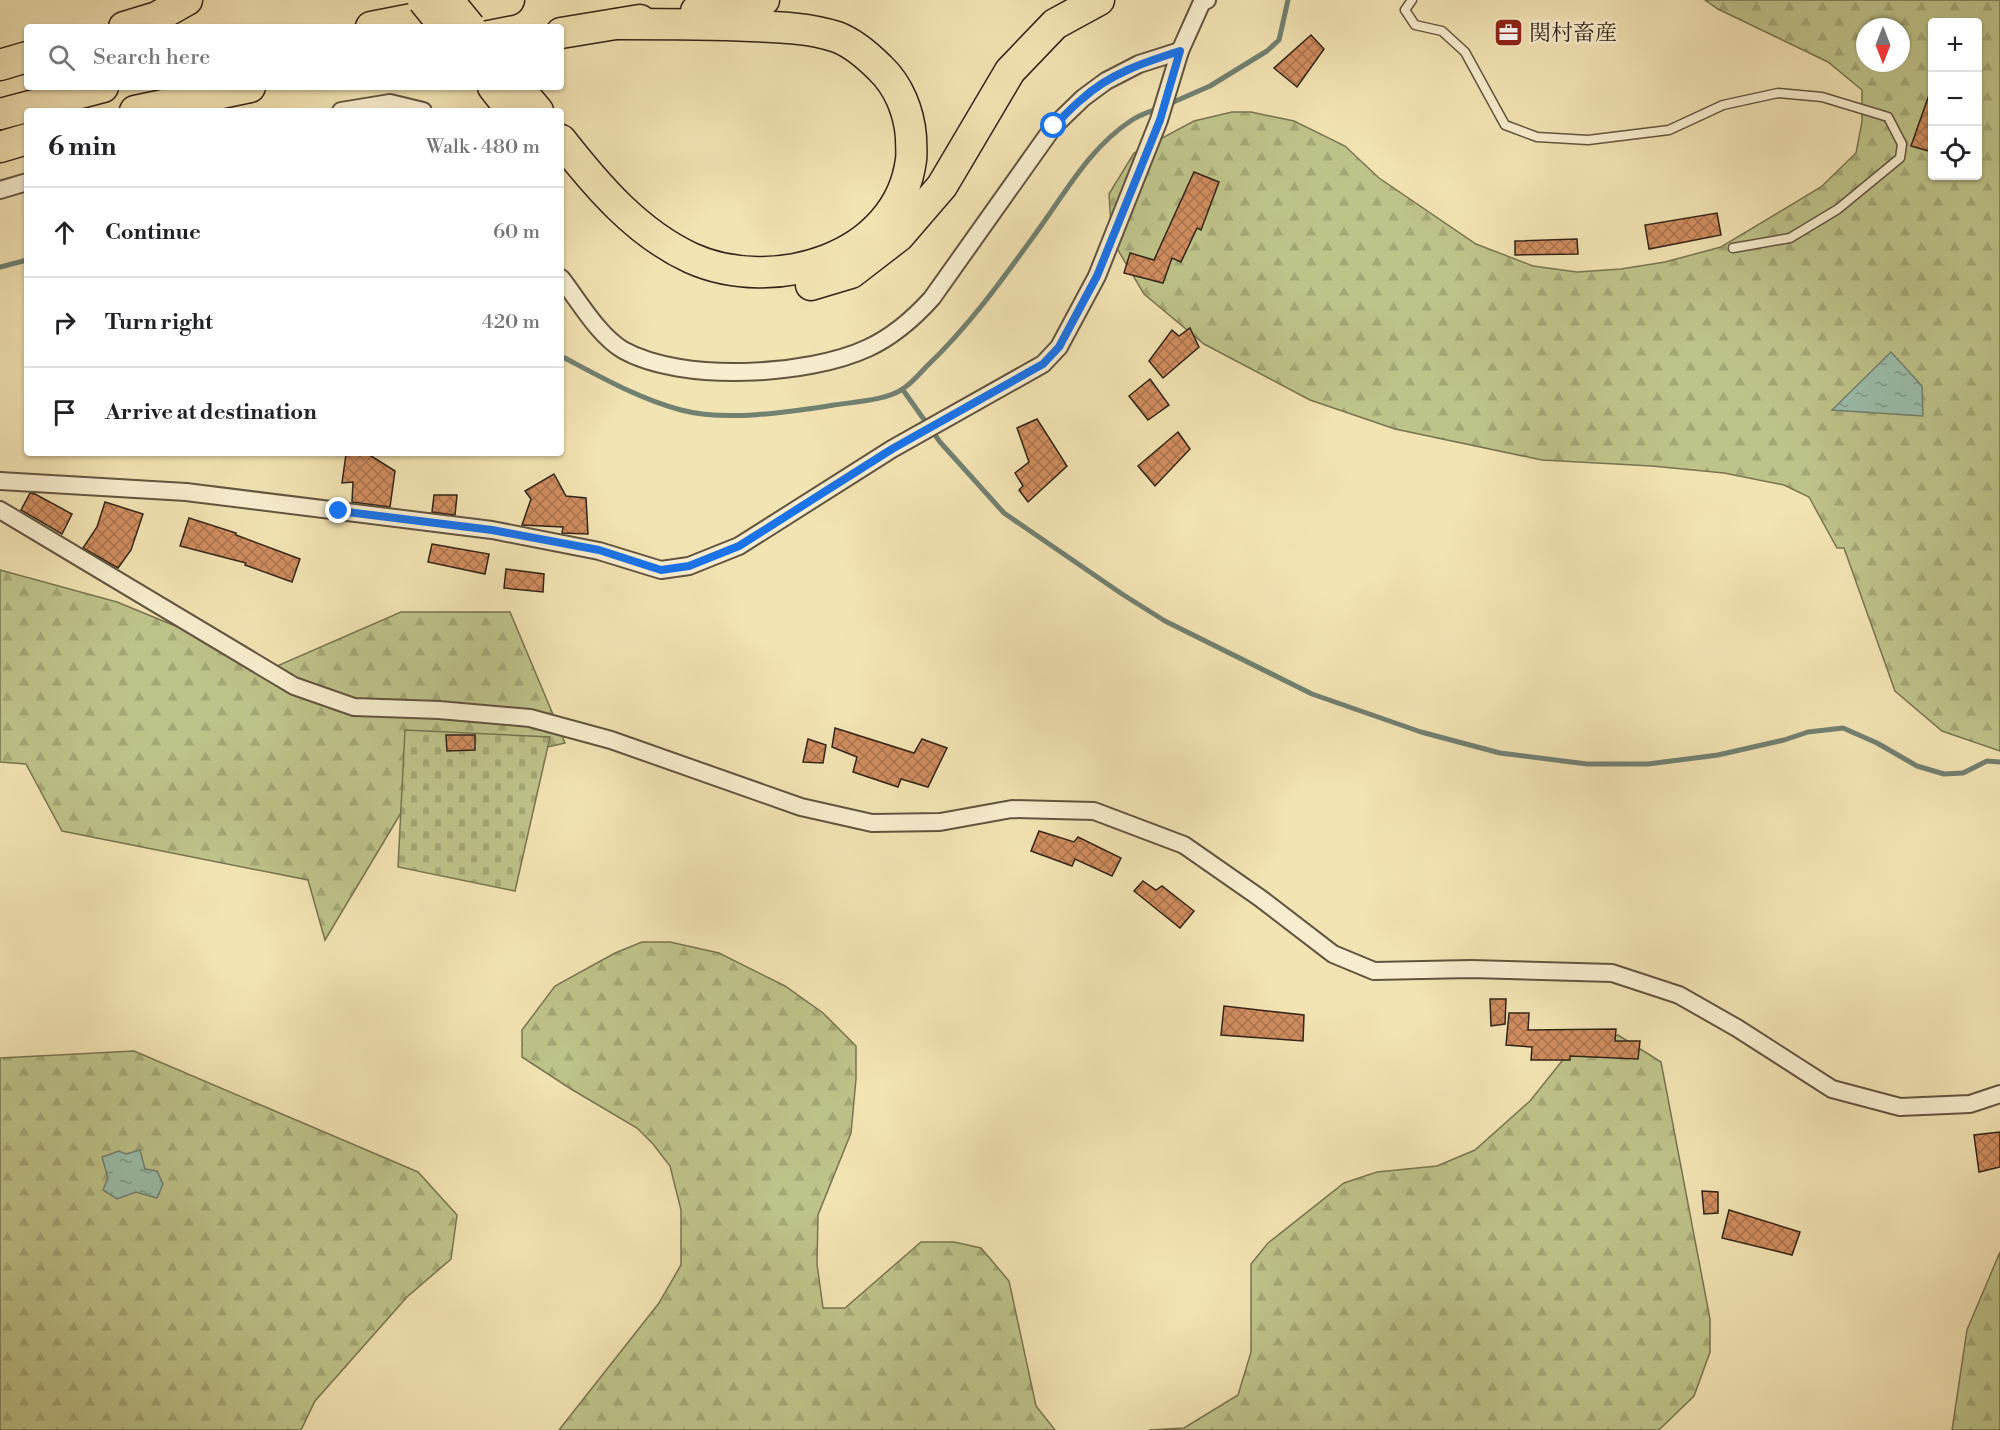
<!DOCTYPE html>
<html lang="en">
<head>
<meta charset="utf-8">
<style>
  :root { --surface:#fff; --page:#f2f2f2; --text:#202124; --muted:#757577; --line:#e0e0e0 }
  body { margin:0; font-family:"Libre Bodoni","Noto Serif JP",serif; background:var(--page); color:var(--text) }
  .controls { position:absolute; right:18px; top:18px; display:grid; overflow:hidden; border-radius:6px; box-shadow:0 2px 4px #0004 }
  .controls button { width:54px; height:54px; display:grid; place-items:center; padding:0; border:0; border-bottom:2px solid var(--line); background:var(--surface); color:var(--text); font:30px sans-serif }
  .compass { position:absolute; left:1856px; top:18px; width:54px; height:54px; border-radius:50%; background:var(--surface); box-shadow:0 2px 4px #0004; rotate:180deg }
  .stop { position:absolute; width:18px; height:18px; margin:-14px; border:4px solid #1a73e8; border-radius:50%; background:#fff }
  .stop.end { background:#1a73e8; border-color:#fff; box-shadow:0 2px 6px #0008 }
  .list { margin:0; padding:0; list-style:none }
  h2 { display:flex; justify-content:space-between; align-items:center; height:78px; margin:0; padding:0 24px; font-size:26px }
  h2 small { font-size:20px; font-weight:400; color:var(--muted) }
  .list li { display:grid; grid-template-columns:39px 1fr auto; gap:18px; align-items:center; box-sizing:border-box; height:90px; padding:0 24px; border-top:2px solid var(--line) }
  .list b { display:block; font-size:22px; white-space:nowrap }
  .list em { font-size:20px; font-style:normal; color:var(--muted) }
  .icon { flex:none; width:33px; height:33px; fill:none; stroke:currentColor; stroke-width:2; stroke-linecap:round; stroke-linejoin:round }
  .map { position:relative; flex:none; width:2000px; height:1430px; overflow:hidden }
  .search { position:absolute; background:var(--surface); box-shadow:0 2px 4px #0004; left:24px; top:24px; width:540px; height:66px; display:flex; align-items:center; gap:15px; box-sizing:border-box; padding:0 21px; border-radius:6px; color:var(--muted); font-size:22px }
  .panel { position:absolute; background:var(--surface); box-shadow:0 2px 4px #0004; left:24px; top:108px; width:540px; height:348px; border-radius:6px }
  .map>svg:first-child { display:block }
  .forest { fill:url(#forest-firs); stroke:#787451; stroke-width:1.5; fill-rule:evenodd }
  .cemetery { fill:url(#cemetery-stones); stroke:#787451; stroke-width:1.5 }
  .water { fill:url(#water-ripples); stroke:#718070; stroke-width:1.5 }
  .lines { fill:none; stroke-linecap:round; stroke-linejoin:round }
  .stream { stroke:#718070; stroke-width:5 }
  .building { fill:url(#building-cross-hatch); stroke:#322418; stroke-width:1.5 }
  .lane-casing { stroke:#62543f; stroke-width:11 }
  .street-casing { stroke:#62543f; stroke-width:20 }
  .highway-casing { stroke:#322418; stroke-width:33 }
  .lane { stroke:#f7edce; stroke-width:8 }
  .street { stroke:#f7edce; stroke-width:16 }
  .highway { stroke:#f2e3b3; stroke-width:30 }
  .highway-bridge-casing { stroke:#322418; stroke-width:33; stroke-linecap:butt }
  .highway-bridge { stroke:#f2e3b3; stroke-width:30 }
  .route { stroke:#1a73e8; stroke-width:8 }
  .labels { text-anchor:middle; stroke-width:5; stroke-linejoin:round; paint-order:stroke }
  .poi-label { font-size:22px; fill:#322418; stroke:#f7edce; text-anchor:start }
</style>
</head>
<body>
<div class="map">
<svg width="2000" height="1430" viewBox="0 0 2000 1430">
  <defs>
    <pattern id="forest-firs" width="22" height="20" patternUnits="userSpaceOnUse" patternTransform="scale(1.5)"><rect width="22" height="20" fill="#bec38a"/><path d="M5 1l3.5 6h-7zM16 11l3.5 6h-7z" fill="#a4a776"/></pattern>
    <pattern id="cemetery-stones" width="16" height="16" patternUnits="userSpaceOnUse" patternTransform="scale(1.5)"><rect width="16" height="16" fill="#bec38a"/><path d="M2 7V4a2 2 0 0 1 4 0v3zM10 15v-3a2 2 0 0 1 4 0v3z" fill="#a4a776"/></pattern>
    <pattern id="water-ripples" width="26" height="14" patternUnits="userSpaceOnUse" patternTransform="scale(1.5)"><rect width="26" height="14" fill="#9bbeab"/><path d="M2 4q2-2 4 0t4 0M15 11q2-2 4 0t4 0" fill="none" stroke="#7f9a8a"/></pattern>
    <pattern id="building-cross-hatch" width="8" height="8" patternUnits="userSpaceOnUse" patternTransform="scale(1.5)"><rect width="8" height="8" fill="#d08d5f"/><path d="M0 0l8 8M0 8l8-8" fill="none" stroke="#a9734d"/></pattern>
  </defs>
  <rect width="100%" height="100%" fill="#f2e3b3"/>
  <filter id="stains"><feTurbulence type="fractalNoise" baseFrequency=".00333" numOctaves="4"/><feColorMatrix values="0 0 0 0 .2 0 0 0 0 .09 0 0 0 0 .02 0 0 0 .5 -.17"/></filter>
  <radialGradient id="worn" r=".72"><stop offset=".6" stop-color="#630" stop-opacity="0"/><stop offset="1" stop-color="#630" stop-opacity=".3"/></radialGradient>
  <g class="forest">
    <path d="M 1705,0 L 2000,0 L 2000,751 L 1942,731 L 1895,691 L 1844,548 L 1837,548 L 1809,497 L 1784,485 L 1724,473 L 1652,466 L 1542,460 L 1395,429 L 1310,400 L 1204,344 L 1144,294 L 1112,240 L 1109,194 L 1134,153 L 1194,121 L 1232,112 L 1251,112 L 1294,121 L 1345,146 L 1379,178 L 1476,244 L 1533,266 L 1577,272 L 1621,269 L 1665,262 L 1721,247 L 1821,187 L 1856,153 L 1862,122 L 1862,90 L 1828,62 L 1718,9 ZM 1932,22 L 1978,22 L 1978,176 L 1932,176 ZM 1865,27 L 1901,27 L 1901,63 L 1865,63 Z"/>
    <path d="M 0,570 L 117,602 L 275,667 L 401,612 L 510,612 L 565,743 L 423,776 L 325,940 L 308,880 L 62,831 L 26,764 L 0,762 Z"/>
    <path d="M 642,942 L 670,942 L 719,953 L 785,986 L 823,1013 L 856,1046 L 856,1079 L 851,1133 L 818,1215 L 817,1264 L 823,1308 L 845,1308 L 921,1242 L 954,1242 L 981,1248 L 1009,1281 L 1036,1406 L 1055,1430 L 559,1430 L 659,1303 L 681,1265 L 681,1210 L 670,1166 L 653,1144 L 637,1128 L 571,1089 L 522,1057 L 522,1030 L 555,986 L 615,953 Z"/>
    <path d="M 1618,1035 L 1661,1062 L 1710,1319 L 1710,1352 L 1694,1396 L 1661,1428 L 1658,1430 L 1149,1430 L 1184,1428 L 1238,1395 L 1251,1352 L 1251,1264 L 1268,1243 L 1344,1183 L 1377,1172 L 1437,1166 L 1475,1150 L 1530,1101 L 1574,1046 Z"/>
    <path d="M 134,1051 L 418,1172 L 457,1215 L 451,1259 L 407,1297 L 315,1401 L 301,1430 L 0,1430 L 0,1058 Z"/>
    <path d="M 2000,1252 L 2000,1430 L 1952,1430 L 1967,1330 Z"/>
  </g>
  <path class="cemetery" d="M 405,730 L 550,737 L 515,891 L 398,867 Z"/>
  <g class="water">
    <path d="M 1891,352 L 1922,386 L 1923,416 L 1832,410 Z"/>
    <path d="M 140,1150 L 145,1169 L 157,1171 L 163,1184 L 157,1198 L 136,1192 L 117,1199 L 103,1190 L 108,1178 L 102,1157 L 119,1151 L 126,1154 Z"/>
  </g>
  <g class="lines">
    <g class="stream">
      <path d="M 1169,104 L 1210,86 L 1267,51 L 1279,40 L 1288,0"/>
      <path d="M 0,267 L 27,260"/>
      <path d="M 561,356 C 599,376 639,399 681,410 C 726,422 789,412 834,405 C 854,402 889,400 904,388 C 913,382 920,373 927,366 C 969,326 1002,280 1036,233 C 1066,192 1089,148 1132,120 C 1140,115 1149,112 1157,109"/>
      <path d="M 903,390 L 940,442 L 1004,513 L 1122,594 L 1165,621 L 1312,694 L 1421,732 L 1500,753 L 1587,764 L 1648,764 L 1718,755 L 1784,740 L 1808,732 L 1843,728 L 1877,743 L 1917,766 L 1944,774 L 1963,773 L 1987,761 L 2000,762"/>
    </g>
  </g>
  <g class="building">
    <path d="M 1311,35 L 1324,49 L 1297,87 L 1274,68 Z"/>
    <path d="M 1930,92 L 1932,92 L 1932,152 L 1911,146 Z"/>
    <path d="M 1194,172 L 1219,182 L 1201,230 L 1197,228 L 1181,262 L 1172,258 L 1163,283 L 1124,273 L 1130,253 L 1154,260 Z"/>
    <path d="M 1717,213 L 1721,235 L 1649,249 L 1645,225 Z"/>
    <path d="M 1577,239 L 1578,254 L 1515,255 L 1515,241 Z"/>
    <path d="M 1190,328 L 1199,347 L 1163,378 L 1149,361 L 1172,330 L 1179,336 Z"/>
    <path d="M 1150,379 L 1169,405 L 1148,420 L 1129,396 Z"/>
    <path d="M 1037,419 L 1067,466 L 1028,502 L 1019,490 L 1023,486 L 1015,473 L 1029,462 L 1017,428 Z"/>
    <path d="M 1178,432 L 1190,449 L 1155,486 L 1138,466 Z"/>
    <path d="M 346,454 L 368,454 L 395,471 L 390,507 L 352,502 L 353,482 L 342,483 Z"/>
    <path d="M 554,474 L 566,496 L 586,498 L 588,534 L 562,533 L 563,527 L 522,525 L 531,499 L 525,491 Z"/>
    <path d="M 30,493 L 35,494 L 72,514 L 62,534 L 21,510 Z"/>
    <path d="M 434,495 L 457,495 L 455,515 L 432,512 Z"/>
    <path d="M 105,502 L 143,514 L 131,550 L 118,568 L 83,548 L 97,527 Z"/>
    <path d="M 189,518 L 236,533 L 236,535 L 300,559 L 292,582 L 245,565 L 246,563 L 180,546 Z"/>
    <path d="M 432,544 L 489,554 L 485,574 L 428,562 Z"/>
    <path d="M 506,569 L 544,574 L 543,592 L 504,588 Z"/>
    <path d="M 835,728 L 914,753 L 922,739 L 947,748 L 928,787 L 901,779 L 898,787 L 853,772 L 857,757 L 832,747 Z"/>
    <path d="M 446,735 L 475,735 L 475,750 L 447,751 Z"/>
    <path d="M 808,739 L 826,745 L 823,763 L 803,762 Z"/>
    <path d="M 1039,831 L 1074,842 L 1078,837 L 1121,858 L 1112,876 L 1075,859 L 1072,866 L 1031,851 Z"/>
    <path d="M 1143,881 L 1156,890 L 1162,886 L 1194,911 L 1180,928 L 1134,891 Z"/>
    <path d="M 1490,999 L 1506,999 L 1505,1024 L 1491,1026 Z"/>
    <path d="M 1224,1006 L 1304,1015 L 1303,1041 L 1221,1035 Z"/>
    <path d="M 1509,1013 L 1529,1013 L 1528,1030 L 1616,1029 L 1615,1041 L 1640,1041 L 1638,1059 L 1570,1056 L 1570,1060 L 1531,1060 L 1532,1047 L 1506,1045 Z"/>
    <path d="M 2000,1132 L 2000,1167 L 1979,1172 L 1974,1135 Z"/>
    <path d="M 1702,1191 L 1718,1192 L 1718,1213 L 1704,1214 Z"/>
    <path d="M 1729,1210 L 1800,1232 L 1792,1255 L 1722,1238 Z"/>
  </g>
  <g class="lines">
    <defs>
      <path id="lane" d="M 1412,0 L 1405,10 L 1415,25 L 1442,31 L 1465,52 L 1505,125 L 1537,137 L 1588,140 L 1669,130 L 1723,105 L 1778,93 L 1822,97 L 1888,117 L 1902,144 L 1900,158 L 1838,209 L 1790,238 L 1733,248"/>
      <g id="street">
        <path d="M 341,111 L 390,103 L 423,111"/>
        <path d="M 0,190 L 27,182"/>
        <path d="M 561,278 C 579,301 598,335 623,350 C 682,383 808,376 868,348 C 894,336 914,318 932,298 L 1054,126 L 1083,98 L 1106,81 L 1139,64 L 1180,51"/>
        <path d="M 0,481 L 186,492 L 492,530 L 599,551 L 661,570 L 689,566 L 739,546 L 892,449 L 1043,364 L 1059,347 L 1097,276 L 1159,120 L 1180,51 L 1202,2 L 1207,0"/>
        <path d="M 0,510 L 294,686 L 354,707 L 439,710 L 530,718 L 611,740 L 801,807 L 872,823 L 940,822 L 1012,809 L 1094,811 L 1184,845 L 1260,898 L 1333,954 L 1374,971 L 1471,969 L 1612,973 L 1679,995 L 1737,1028 L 1832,1089 L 1900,1107 L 1970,1104 L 2000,1094"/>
      </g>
      <g id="highway">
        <path d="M 696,11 L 764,0"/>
        <path d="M 124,27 L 157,17 L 187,0"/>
        <path d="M 371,27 L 509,0"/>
        <path d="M 561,33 L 640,20"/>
        <path d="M 0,65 L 27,57"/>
        <path d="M 493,87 L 512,111"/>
        <path d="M 518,87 L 538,111"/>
        <path d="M 135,111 L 250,87"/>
        <path d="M 0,114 L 103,87"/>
        <path d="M 561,140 C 597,186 637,233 691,258 C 773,295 898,259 911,160 C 912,153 911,145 911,137 C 909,112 899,86 880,68 C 868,56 853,43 837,37 C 810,28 779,27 751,26 C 707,24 663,24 619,24"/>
        <path d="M 0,147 L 27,139"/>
        <path d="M 811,285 L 851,273 L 899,236 L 942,186 L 1010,71 L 1055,24 L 1099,0"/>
      </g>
    </defs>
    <use href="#lane" class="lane-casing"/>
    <use href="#street" class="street-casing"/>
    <use href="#highway" class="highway-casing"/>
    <use href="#lane" class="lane"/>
    <use href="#street" class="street"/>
    <use href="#highway" class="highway"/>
    <defs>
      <g id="highway-bridge">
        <path d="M 423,0 L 445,27"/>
        <path d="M 448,0 L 470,27"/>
      </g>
    </defs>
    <use href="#highway-bridge" class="highway-bridge-casing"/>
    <use href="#highway-bridge" class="highway-bridge"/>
  </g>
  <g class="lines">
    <path class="route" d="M 339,511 L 492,530 L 599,550 L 661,570 L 689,566 L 739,546 L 892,449 L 1043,364 L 1059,347 L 1097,276 L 1160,120 L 1180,51 C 1145,62 1109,74 1082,99 C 1072,107 1063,117 1054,126"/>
  </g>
  <defs>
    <symbol id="office-square" viewBox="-11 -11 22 22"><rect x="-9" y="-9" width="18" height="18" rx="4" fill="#8f2418" stroke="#f7edce"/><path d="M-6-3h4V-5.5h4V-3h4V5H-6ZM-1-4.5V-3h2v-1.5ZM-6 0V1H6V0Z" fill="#fff"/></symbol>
  </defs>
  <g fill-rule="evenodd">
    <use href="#office-square" x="1492" y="16" width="33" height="33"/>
  </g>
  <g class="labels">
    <g class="poi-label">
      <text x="1529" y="40">関村畜産</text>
    </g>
  </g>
  <rect width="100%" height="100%" filter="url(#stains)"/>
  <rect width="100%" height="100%" fill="url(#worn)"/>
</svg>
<div class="controls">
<button>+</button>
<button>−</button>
<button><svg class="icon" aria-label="locate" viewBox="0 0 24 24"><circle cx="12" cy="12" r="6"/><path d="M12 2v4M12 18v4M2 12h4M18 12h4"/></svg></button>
</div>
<svg class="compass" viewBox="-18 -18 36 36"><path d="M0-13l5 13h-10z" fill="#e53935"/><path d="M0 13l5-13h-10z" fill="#757577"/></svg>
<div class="stop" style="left:1054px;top:126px"></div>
<div class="stop end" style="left:339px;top:511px"></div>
<div class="search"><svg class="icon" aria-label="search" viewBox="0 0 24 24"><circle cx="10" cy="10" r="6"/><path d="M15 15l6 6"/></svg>Search here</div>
<section class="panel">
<h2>6 min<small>Walk · 480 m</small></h2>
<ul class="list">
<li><svg class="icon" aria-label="ahead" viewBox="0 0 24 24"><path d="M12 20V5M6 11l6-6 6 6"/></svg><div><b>Continue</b></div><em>60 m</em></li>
<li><svg class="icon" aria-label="right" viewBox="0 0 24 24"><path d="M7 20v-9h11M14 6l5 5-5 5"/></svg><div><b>Turn right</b></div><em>420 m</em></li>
<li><svg class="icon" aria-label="arrive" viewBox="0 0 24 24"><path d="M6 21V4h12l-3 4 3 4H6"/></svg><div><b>Arrive at destination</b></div></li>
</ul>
</section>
</div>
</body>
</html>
